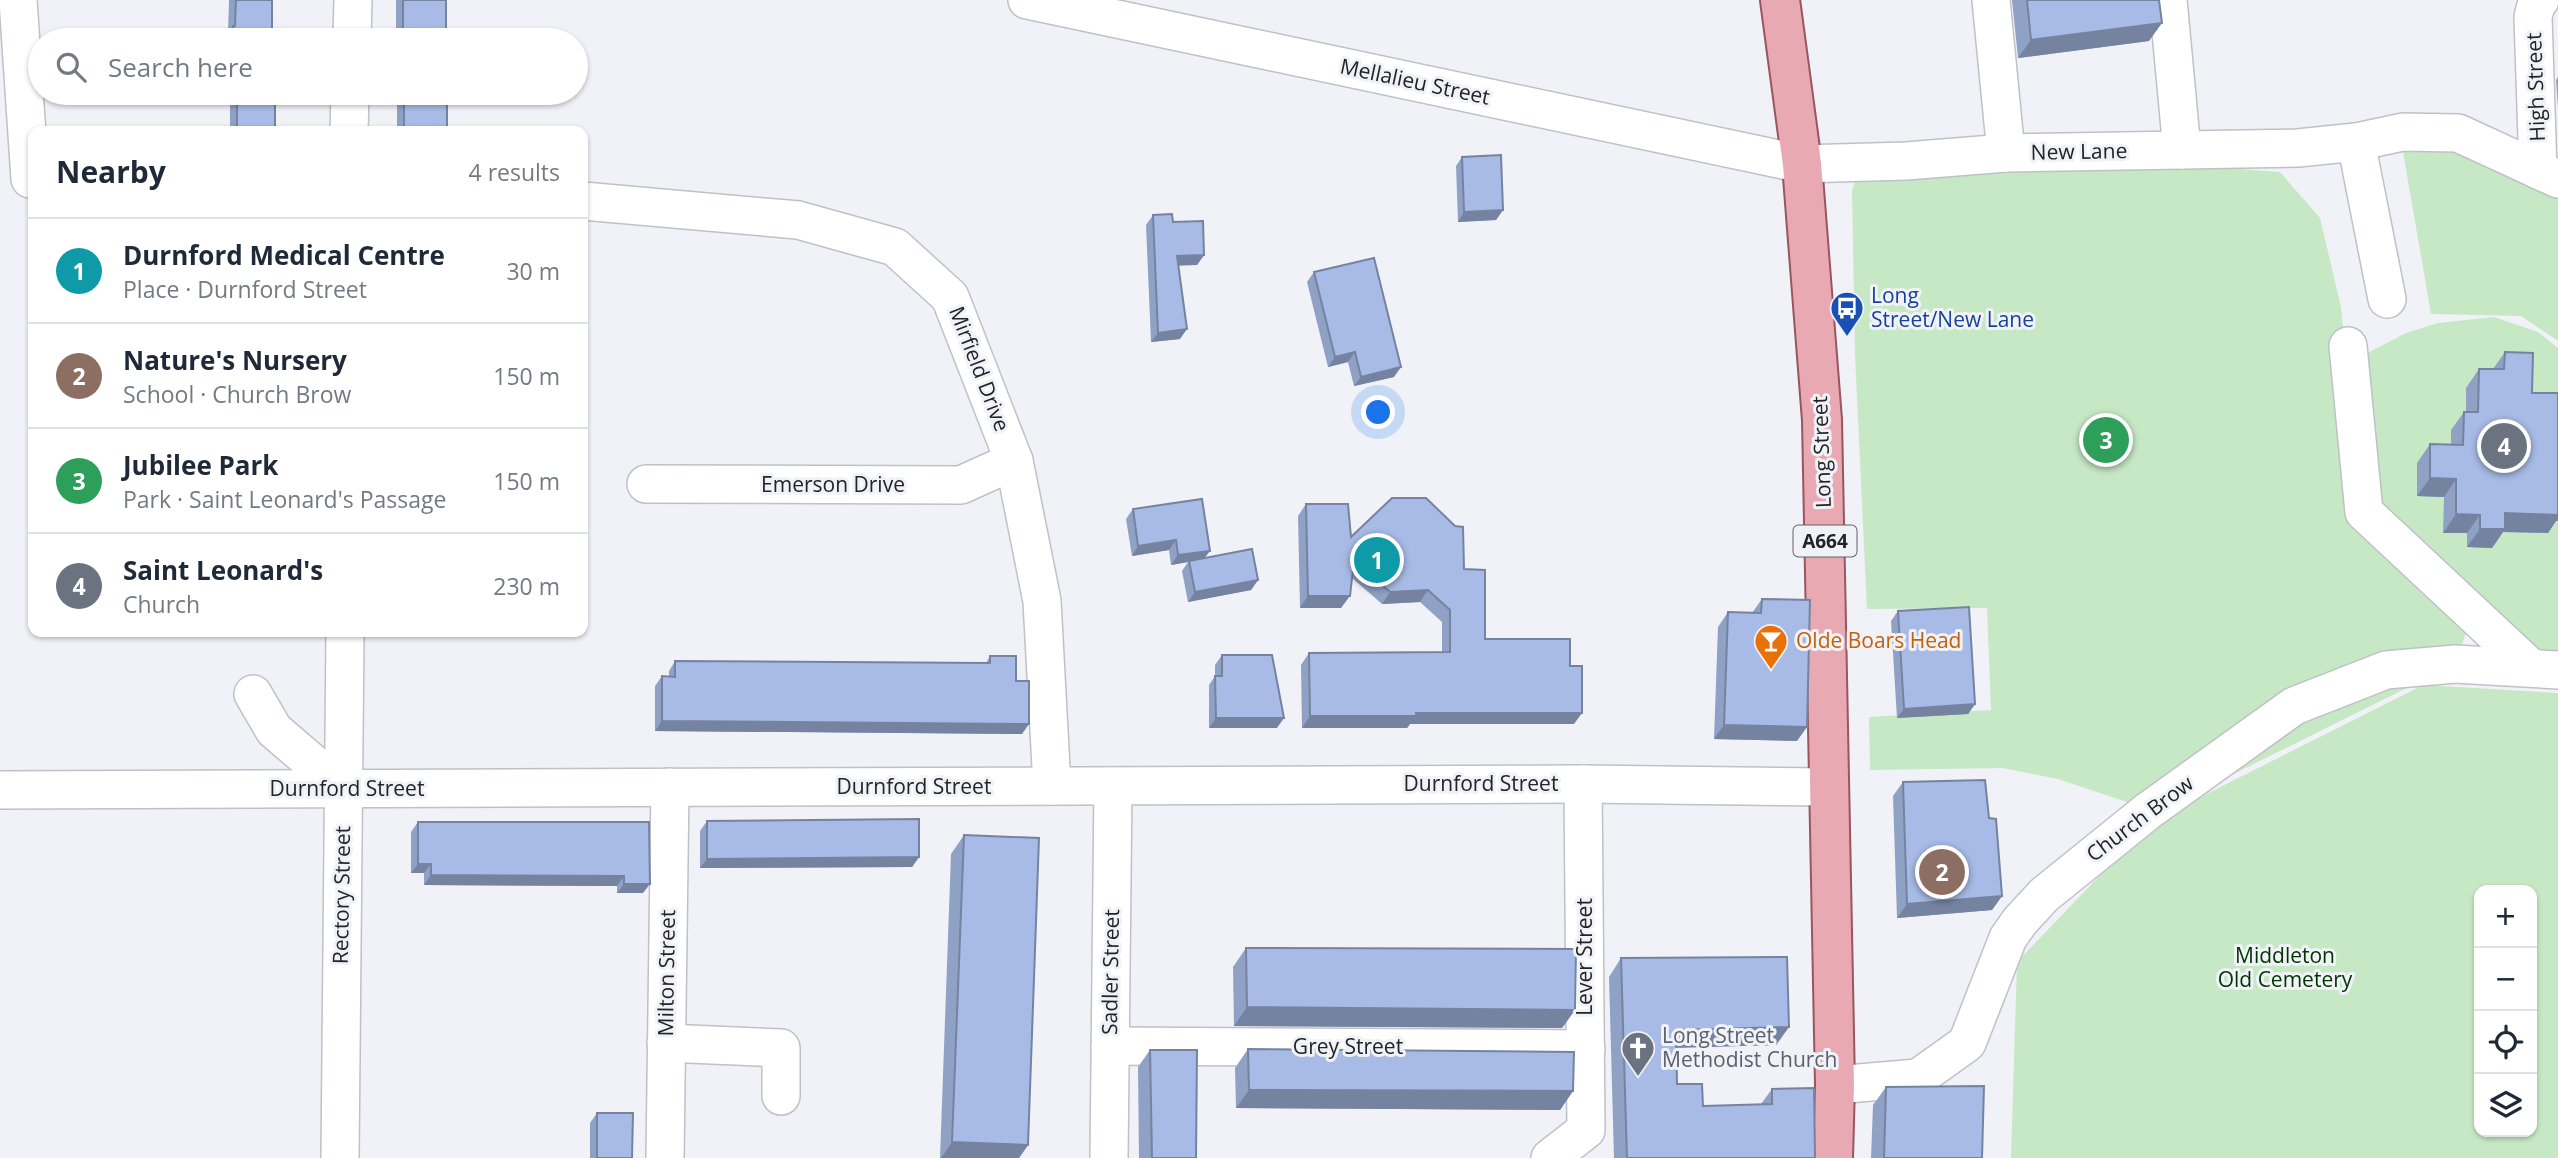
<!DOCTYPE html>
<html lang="en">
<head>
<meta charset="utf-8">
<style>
  :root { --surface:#fff; --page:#f2f2f3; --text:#1f2937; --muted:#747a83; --line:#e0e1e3; --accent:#2563eb }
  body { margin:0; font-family:"Open Sans",sans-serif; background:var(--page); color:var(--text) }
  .controls { position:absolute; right:21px; bottom:21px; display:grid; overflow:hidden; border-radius:14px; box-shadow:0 2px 5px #0004 }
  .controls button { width:63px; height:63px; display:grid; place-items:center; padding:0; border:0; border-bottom:2px solid var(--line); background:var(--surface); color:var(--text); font:35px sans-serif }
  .you { position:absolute; left:1379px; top:413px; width:24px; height:24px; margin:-18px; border:5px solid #fff; border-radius:50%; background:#1a73e8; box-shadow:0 0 0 10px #1a73e833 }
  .badge { display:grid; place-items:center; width:46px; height:46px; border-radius:50%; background:var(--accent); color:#fff; font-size:23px; font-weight:700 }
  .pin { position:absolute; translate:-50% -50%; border:4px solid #fff; box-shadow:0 2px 7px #0006 }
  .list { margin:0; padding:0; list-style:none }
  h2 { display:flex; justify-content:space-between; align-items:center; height:91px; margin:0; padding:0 28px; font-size:30px }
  h2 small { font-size:23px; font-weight:400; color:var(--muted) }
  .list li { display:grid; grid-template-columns:46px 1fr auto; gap:21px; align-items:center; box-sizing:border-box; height:105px; padding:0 28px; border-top:2px solid var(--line) }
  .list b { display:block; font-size:26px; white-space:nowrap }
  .list p { margin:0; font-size:23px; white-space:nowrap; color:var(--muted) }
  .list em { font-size:23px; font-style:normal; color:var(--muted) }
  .icon { flex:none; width:38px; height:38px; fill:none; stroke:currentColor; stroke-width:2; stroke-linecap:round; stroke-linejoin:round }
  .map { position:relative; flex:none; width:2558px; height:1158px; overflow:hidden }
  .search { position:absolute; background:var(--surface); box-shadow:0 2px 5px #0004; left:28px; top:28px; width:560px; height:77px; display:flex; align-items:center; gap:18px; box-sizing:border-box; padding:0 24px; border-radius:38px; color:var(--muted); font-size:26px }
  .panel { position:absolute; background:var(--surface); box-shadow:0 2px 5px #0004; left:28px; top:126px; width:560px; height:511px; border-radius:14px }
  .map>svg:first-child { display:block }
  .green { fill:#c7e8c5; fill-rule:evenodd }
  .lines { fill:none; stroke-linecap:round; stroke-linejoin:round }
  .minor-casing { stroke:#bec1c6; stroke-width:40 }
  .major-casing { stroke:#995560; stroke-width:42 }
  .minor { stroke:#fff; stroke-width:37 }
  .major { stroke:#e8a9b3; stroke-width:38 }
  .wall { fill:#90a1c6 }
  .shaded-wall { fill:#7583a1 }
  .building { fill:#a7bbe6; stroke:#7583a1; stroke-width:2 }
  .labels { text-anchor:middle; stroke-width:6; stroke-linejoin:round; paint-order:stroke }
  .shield { fill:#f0f2f8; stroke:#606265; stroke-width:2 }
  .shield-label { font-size:19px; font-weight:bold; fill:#232426 }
  .street-label { font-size:21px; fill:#232426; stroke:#f0f2f8 }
  .transit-label { font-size:21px; fill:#164399; stroke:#f0f2f8; text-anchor:start }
  .food-label { font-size:21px; fill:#c56008; stroke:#f0f2f8; text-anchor:start }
  .park-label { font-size:21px; fill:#003502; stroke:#f0f2f8 }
  .worship-label { font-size:21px; fill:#5b616d; stroke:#f0f2f8; text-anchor:start }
</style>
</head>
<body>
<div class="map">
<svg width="2558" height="1158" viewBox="0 0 2558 1158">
  <rect width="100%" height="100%" fill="#f0f2f8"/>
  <g class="green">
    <path d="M 2452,144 L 2558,195 L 2558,341 L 2521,316 L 2431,314 L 2403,152 Z"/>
    <path d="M 2226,168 L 2280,172 L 2320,218 L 2341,307 L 2361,512 L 2469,624 L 2455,664 L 2157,812 L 2058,779 L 2003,768 L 1870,770 L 1869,717 L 1991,710 L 1987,608 L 1867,609 L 1855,355 L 1852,190 L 1857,177 L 1868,171 Z"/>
    <path d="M 2494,317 L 2538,332 L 2558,348 L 2558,655 L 2529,653 L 2369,516 L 2352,361 L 2406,333 L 2438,323 Z"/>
    <path d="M 2423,685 L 2558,693 L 2558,1158 L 2011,1158 L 2017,962 L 2151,822 ZM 2479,890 L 2532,890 L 2532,1132 L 2479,1132 Z"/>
  </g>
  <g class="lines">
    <defs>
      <g id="minor">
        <path d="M 18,0 L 30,179"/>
        <path d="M 1027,0 L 1802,164 L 1906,161 L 2006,153 L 2298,148 L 2356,142 L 2403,132 L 2458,133 L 2558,179"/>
        <path d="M 1991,0 L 2006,153"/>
        <path d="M 2168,0 L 2182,150"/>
        <path d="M 352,40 L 353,0"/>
        <path d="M 349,131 L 350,93"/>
        <path d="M 2356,142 L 2387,299"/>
        <path d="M 2538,170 L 2533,17 L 2536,5 L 2540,0"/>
        <path d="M 583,201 L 798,220 L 895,247 L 950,297 L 1014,461 L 1042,601 L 1052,786"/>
        <path d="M 2348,346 L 2364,512 L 2531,668"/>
        <path d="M 646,484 L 961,485 L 1014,461"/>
        <path d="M 253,694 L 274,730 L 343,789"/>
        <path d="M 0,790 L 1583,784 L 1828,787"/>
        <path d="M 666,1043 L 781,1048 L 781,1096"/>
        <path d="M 1110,1046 L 1586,1049"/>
        <path d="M 1835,1085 L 1918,1078 L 1967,1043 L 2008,938 L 2020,921 L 2044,895 L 2148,811 L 2294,706 L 2386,670 L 2455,664 L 2558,670"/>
        <path d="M 340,1158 L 345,632"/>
        <path d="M 665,1158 L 670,787"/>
        <path d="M 1109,1158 L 1113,786"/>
        <path d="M 1550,1158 L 1586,1130 L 1583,784"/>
      </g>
      <path id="major" d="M 1780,0 L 1802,164 L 1822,420 L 1835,1085 L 1833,1158"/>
    </defs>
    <use href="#minor" class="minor-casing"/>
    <use href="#major" class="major-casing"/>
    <use href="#minor" class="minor"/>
    <use href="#major" class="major"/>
  </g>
  <g class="wall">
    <path d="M 229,0 L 272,0 L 272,40 L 226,40 L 226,36 L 228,33 Z"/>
    <rect x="396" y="0" width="50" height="40"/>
    <path d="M 2012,0 L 2159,0 L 2149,41 L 2018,58 Z"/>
    <path d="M 2558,77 L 2558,108 L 2556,80 Z"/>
    <path d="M 230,93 L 271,93 L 271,102 L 275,131 L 230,131 Z"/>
    <rect x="397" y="93" width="50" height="38"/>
    <path d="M 1462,157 L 1503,210 L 1496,220 L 1458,222 L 1456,166 Z"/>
    <path d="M 1153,215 L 1173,222 L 1204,255 L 1197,265 L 1179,265 L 1180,339 L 1151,342 L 1146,225 Z"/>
    <path d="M 1314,272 L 1394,377 L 1354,386 L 1348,362 L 1328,367 L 1307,282 Z"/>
    <path d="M 2505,352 L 2532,393 L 2558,393 L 2558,521 L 2556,521 L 2548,533 L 2503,532 L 2492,548 L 2467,547 L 2467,533 L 2443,533 L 2444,497 L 2417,496 L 2417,463 L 2430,444 L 2451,445 L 2451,430 L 2464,412 L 2466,412 L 2466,388 L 2479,369 L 2493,369 Z"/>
    <path d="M 1306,504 L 1351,537 L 1464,569 L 1485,639 L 1570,666 L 1574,724 L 1410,724 L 1407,728 L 1302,728 L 1301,665 L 1309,653 L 1442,652 L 1442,622 L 1420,602 L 1382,604 L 1352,578 L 1341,608 L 1300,608 L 1298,516 Z"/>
    <path d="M 1133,509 L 1205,558 L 1258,580 L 1251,590 L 1188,602 L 1182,571 L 1188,562 L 1171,565 L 1169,550 L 1132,556 L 1126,519 Z"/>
    <path d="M 1762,599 L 1797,741 L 1714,739 L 1718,627 L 1728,612 L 1752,613 Z"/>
    <path d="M 1898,611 L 1975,704 L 1968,714 L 1897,718 L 1891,621 Z"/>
    <path d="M 1222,655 L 1277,728 L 1209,728 L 1209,685 L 1215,676 L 1215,665 Z"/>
    <path d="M 990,656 L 1016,681 L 1022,734 L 655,731 L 655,686 L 662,676 L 669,676 L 669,671 L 675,661 L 986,663 Z"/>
    <path d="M 1903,782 L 1989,818 L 2002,896 L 1992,910 L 1897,918 L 1893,796 Z"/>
    <path d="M 707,821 L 919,857 L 912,867 L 700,868 L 700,831 Z"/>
    <path d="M 418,822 L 649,822 L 643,893 L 617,893 L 617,886 L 424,885 L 424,873 L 411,873 L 411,832 Z"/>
    <path d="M 964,835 L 1028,1145 L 1019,1158 L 940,1158 L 951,854 Z"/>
    <path d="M 1246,948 L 1575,1010 L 1562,1028 L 1234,1026 L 1233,967 Z"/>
    <path d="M 1621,958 L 1789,1027 L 1776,1045 L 1676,1048 L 1677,1084 L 1703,1106 L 1761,1104 L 1772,1089 L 1815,1158 L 1614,1158 L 1609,977 Z"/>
    <path d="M 1248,1049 L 1573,1091 L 1560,1110 L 1236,1108 L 1235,1068 Z"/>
    <path d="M 1150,1050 L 1196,1158 L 1139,1158 L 1138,1067 Z"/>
    <path d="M 1886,1087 L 1982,1158 L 1871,1158 L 1873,1105 Z"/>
    <path d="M 597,1113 L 632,1158 L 590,1158 L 590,1123 Z"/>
  </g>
  <g class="shaded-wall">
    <path d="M 2162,23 L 2149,41 L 2018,58 L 2031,40 Z"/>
    <path d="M 1503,210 L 1496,220 L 1458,222 L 1464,212 Z"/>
    <path d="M 1204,255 L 1197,265 L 1171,266 L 1177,256 Z"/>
    <path d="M 1187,329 L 1180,339 L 1151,342 L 1158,333 Z"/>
    <path d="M 1355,352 L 1348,362 L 1328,367 L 1335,357 Z"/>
    <path d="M 1401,367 L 1394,377 L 1354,386 L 1361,377 Z"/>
    <path d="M 2430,478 L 2456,479 L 2444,497 L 2417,496 Z"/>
    <path d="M 2558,506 L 2558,521 L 2556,521 L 2548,533 L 2503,532 L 2492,548 L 2467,547 L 2480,529 L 2505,513 Z"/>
    <path d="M 2456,514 L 2480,515 L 2467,533 L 2443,533 Z"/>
    <path d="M 1176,540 L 1169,550 L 1132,556 L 1138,546 Z"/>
    <path d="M 1210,551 L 1203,560 L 1189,561 L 1188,562 L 1171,565 L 1178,555 Z"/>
    <path d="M 1258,580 L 1251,590 L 1188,602 L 1195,592 Z"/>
    <path d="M 1428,590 L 1420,602 L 1382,604 L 1390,592 Z"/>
    <path d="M 1308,596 L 1350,596 L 1341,608 L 1300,608 Z"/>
    <path d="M 1975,704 L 1968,714 L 1897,718 L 1904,709 Z"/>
    <path d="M 1416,713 L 1582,713 L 1574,724 L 1410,724 L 1407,728 L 1302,728 L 1310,716 Z"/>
    <path d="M 1216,718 L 1284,718 L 1277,728 L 1209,728 Z"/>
    <path d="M 662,721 L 1029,724 L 1022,734 L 655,731 Z"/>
    <path d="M 1724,725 L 1807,727 L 1797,741 L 1714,739 Z"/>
    <path d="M 919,857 L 912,867 L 700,868 L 707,859 Z"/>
    <path d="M 418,864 L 431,864 L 424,873 L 411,873 Z"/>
    <path d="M 431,875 L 624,876 L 617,886 L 424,885 Z"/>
    <path d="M 624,884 L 650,884 L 643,893 L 617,893 Z"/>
    <path d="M 2002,896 L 1992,910 L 1897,918 L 1907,904 Z"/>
    <path d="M 1247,1007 L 1575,1010 L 1562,1028 L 1234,1026 Z"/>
    <path d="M 1789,1027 L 1776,1045 L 1663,1048 L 1676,1030 Z"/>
    <path d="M 1249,1090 L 1573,1091 L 1560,1110 L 1236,1108 Z"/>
    <path d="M 952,1142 L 1028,1145 L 1019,1158 L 941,1158 Z"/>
  </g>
  <g class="building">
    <path d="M 236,0 L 272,0 L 272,40 L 233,40 L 233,26 L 235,26 Z"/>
    <rect x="403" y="0" width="43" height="40"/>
    <path d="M 2027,0 L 2159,0 L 2162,23 L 2031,40 Z"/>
    <path d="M 237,93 L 271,93 L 271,102 L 275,102 L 275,131 L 237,131 Z"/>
    <rect x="404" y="93" width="43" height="38"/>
    <path d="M 1501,155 L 1503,210 L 1464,212 L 1462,157 Z"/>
    <path d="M 1172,214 L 1173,222 L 1203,221 L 1204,255 L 1177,256 L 1187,329 L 1158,333 L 1153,215 Z"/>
    <path d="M 1374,258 L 1401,367 L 1361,377 L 1355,352 L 1335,357 L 1314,272 Z"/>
    <path d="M 2505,352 L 2533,353 L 2532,393 L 2558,393 L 2558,515 L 2505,513 L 2505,529 L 2480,529 L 2480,515 L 2456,514 L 2456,479 L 2430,478 L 2430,444 L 2463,445 L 2464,412 L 2478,412 L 2479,369 L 2504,369 Z"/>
    <path d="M 1392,498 L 1426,498 L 1455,526 L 1463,527 L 1464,569 L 1485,570 L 1485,639 L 1570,639 L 1570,666 L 1582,666 L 1582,713 L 1416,713 L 1416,716 L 1310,716 L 1309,653 L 1450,652 L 1450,610 L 1428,590 L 1390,592 L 1354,560 L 1350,596 L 1308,596 L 1306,504 L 1348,504 L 1351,537 Z"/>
    <path d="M 1202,499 L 1210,551 L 1178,555 L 1176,540 L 1138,546 L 1133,509 Z"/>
    <path d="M 1252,549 L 1258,580 L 1195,592 L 1189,561 Z"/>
    <path d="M 1762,599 L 1810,600 L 1807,727 L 1724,725 L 1728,612 L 1761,613 Z"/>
    <path d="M 1969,607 L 1975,704 L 1904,709 L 1898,611 Z"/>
    <path d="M 1222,655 L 1272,655 L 1284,718 L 1216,718 L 1215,676 L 1222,676 Z"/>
    <path d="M 990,656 L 1016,656 L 1016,681 L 1029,681 L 1029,724 L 662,721 L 662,676 L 675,677 L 675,661 L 990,663 Z"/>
    <path d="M 1985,780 L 1989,818 L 1996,819 L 2002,896 L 1907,904 L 1903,782 Z"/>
    <path d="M 919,819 L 919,857 L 707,859 L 707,821 Z"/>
    <path d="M 418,822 L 649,822 L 650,884 L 624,884 L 624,876 L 431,875 L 431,864 L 418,864 Z"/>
    <path d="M 964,835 L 1039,838 L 1028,1145 L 952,1142 Z"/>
    <path d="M 1246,948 L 1576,949 L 1575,1010 L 1247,1007 Z"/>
    <path d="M 1787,957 L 1789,1027 L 1676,1030 L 1677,1084 L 1702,1084 L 1703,1106 L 1772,1104 L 1772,1089 L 1814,1088 L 1815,1158 L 1627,1158 L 1621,958 Z"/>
    <path d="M 1248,1049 L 1574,1052 L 1573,1091 L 1249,1090 Z"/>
    <path d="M 1150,1050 L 1197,1050 L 1196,1158 L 1152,1158 Z"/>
    <path d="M 1984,1086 L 1982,1158 L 1884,1158 L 1886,1087 Z"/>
    <path d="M 597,1113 L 633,1113 L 632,1158 L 597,1158 Z"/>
  </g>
  <defs>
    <symbol id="bus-pin" viewBox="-11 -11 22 30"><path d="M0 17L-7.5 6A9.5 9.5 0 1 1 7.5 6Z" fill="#1a4fb4" stroke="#f0f2f8"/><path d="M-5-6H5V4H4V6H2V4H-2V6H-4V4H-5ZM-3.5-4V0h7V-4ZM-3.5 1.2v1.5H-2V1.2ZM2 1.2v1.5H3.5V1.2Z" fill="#fff"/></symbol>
    <symbol id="bar-pin" viewBox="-11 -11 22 30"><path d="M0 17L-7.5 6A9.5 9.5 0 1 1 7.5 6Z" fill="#e8710a" stroke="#f0f2f8"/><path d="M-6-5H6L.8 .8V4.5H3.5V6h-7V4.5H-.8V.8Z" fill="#fff"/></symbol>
    <symbol id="church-pin" viewBox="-11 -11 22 30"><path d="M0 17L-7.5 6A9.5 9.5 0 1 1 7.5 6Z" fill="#6b7280" stroke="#f0f2f8"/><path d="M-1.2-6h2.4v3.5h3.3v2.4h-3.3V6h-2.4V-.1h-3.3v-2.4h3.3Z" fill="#fff"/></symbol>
  </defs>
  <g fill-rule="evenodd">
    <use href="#bus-pin" x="1828" y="289" width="38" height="52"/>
    <use href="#bar-pin" x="1752" y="622" width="38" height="52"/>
    <use href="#church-pin" x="1619" y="1029" width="38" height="52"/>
  </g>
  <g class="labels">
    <rect class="shield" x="1793.5" y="525.5" width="63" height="31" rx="5"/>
    <g class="shield-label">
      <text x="1825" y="548">A664</text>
    </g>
    <g class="street-label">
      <text transform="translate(1415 82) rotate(12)" y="7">Mellalieu Street</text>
      <text transform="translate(2536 87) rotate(-92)" y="7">High Street</text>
      <text transform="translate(2079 152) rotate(-1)" y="7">New Lane</text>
      <text transform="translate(979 369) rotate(69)" y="7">Mirfield Drive</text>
      <text transform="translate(1822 452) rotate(-92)" y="7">Long Street</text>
      <text x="833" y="492">Emerson Drive</text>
      <text x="1481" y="791">Durnford Street</text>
      <text x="914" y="794">Durnford Street</text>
      <text x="347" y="796">Durnford Street</text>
      <text transform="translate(2140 819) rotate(-37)" y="7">Church Brow</text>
      <text transform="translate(342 895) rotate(-89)" y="7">Rectory Street</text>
      <text transform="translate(1585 957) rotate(-90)" y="7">Lever Street</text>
      <text transform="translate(1111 972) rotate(-89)" y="7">Sadler Street</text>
      <text transform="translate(667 973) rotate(-89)" y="7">Milton Street</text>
      <text x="1348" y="1054">Grey Street</text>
    </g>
    <g class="transit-label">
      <text x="1871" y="303">Long<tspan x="1871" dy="24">Street/New Lane</tspan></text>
    </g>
    <g class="food-label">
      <text x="1796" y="648">Olde Boars Head</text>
    </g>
    <g class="park-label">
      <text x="2285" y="963">Middleton<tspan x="2285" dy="24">Old Cemetery</tspan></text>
    </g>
    <g class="worship-label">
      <text x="1662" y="1043">Long Street<tspan x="1662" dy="24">Methodist Church</tspan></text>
    </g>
  </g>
</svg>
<div class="controls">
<button>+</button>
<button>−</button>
<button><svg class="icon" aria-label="locate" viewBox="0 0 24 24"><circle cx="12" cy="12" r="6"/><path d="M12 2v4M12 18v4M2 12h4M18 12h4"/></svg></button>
<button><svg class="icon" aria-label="layers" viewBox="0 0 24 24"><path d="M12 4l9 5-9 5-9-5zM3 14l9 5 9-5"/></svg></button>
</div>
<div class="you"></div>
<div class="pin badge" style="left:1377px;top:560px;background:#0f9aa8">1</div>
<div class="pin badge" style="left:1942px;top:872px;background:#8d6e63">2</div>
<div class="pin badge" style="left:2106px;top:440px;background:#2e9e5b">3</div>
<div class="pin badge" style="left:2504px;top:446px;background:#6b7280">4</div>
<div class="search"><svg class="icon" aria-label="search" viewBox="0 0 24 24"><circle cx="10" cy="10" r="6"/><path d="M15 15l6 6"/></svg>Search here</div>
<section class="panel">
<h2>Nearby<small>4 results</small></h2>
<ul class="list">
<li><span class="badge" style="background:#0f9aa8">1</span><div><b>Durnford Medical Centre</b><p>Place · Durnford Street</p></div><em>30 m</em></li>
<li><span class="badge" style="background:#8d6e63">2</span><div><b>Nature's Nursery</b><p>School · Church Brow</p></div><em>150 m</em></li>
<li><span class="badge" style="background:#2e9e5b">3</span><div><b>Jubilee Park</b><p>Park · Saint Leonard's Passage</p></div><em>150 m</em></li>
<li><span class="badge" style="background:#6b7280">4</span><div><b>Saint Leonard's</b><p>Church</p></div><em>230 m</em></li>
</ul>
</section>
</div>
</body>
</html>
